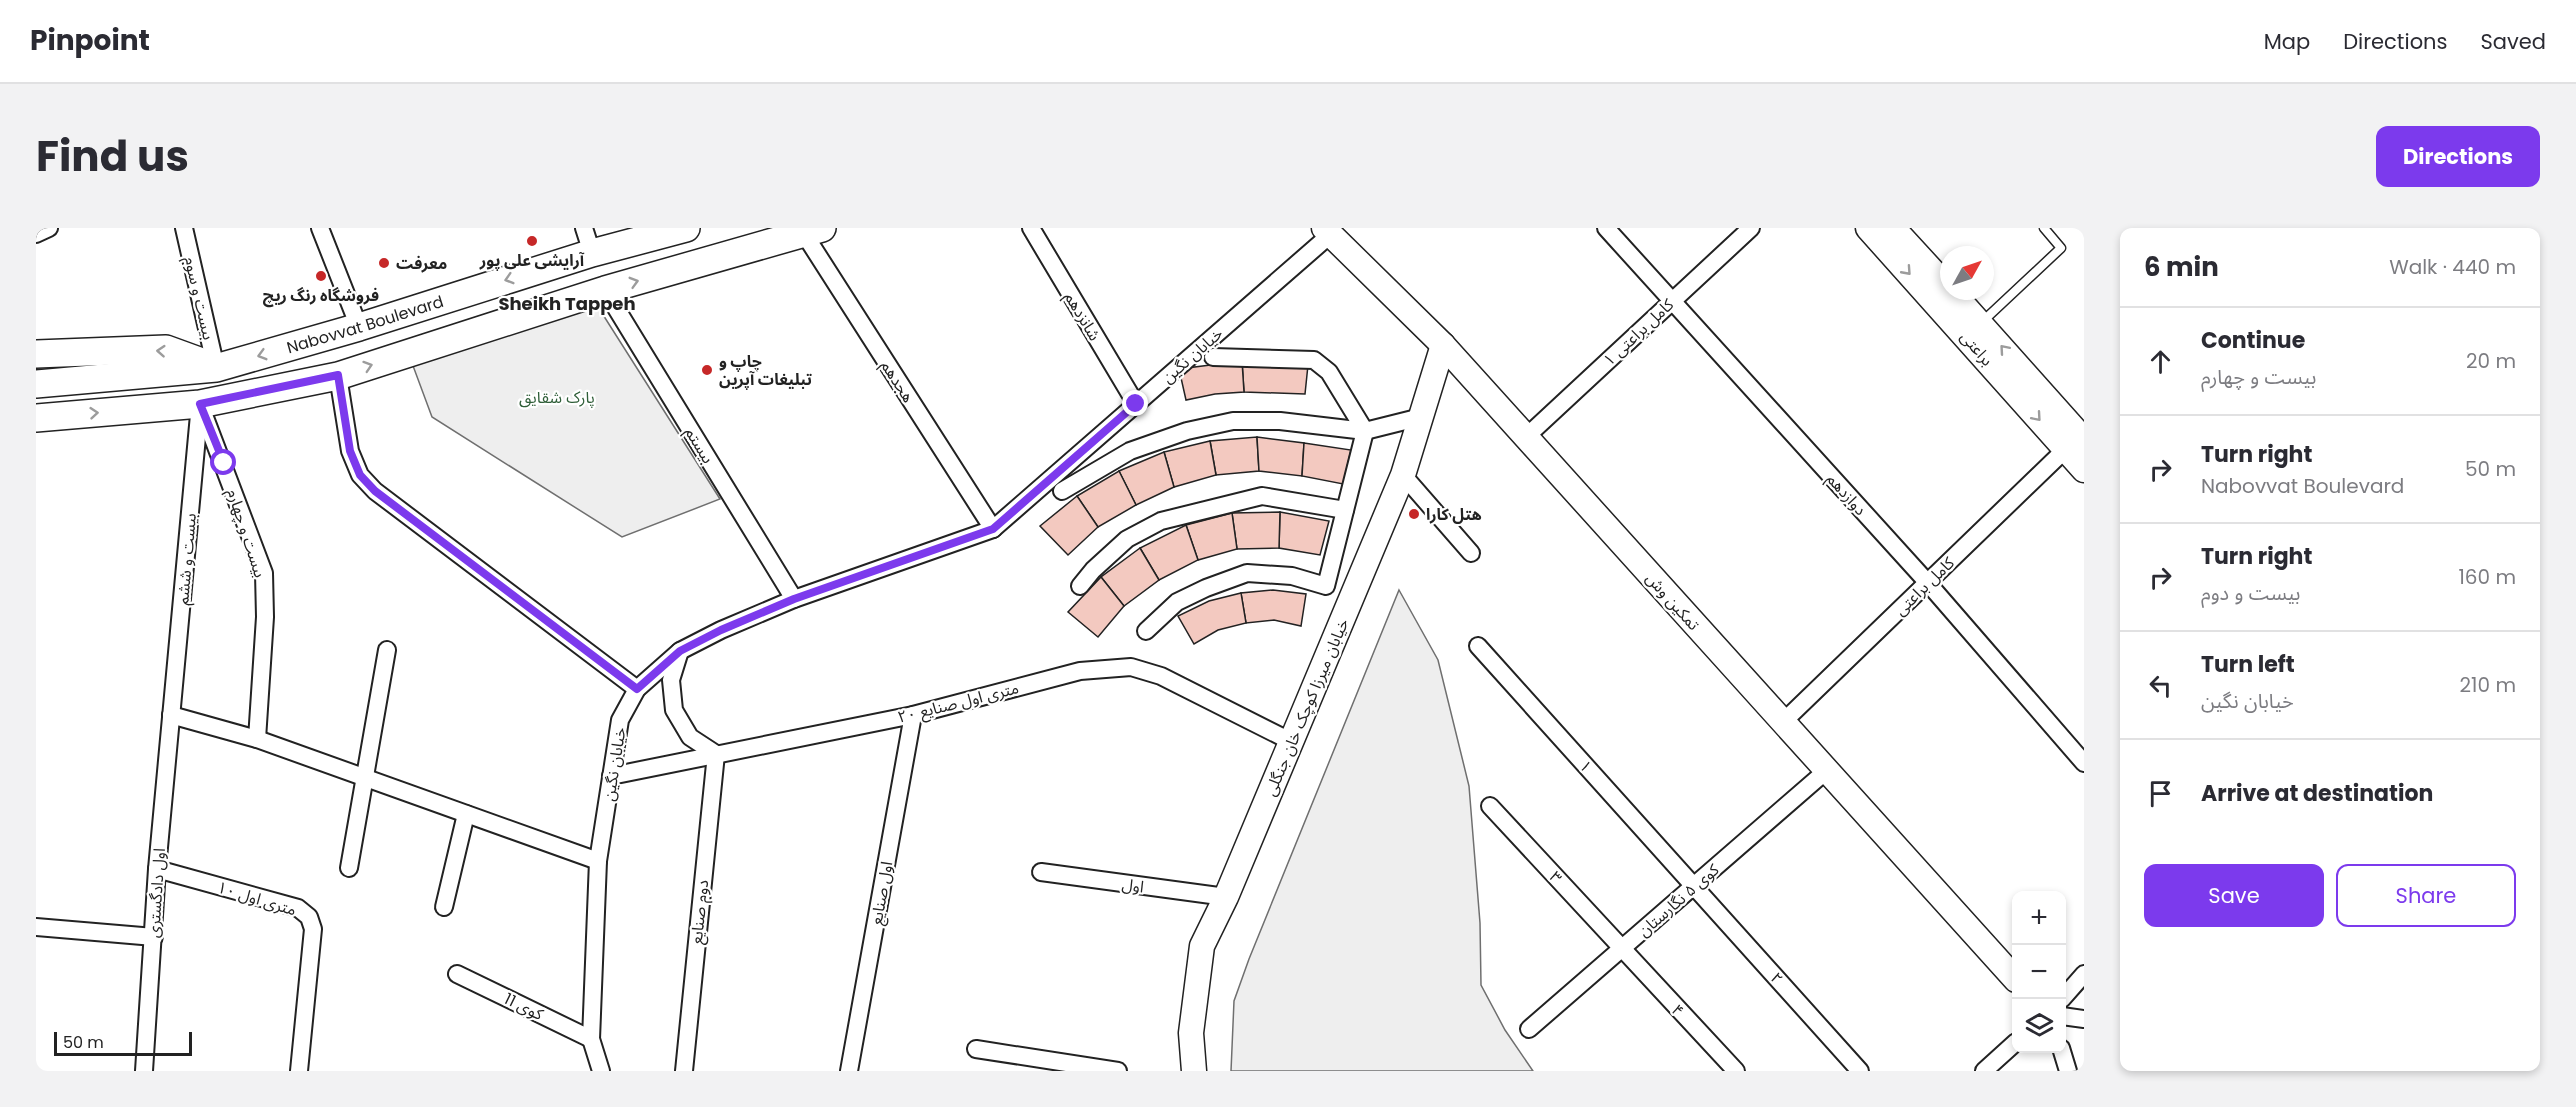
<!DOCTYPE html>
<html lang="en">
<head>
<meta charset="utf-8">
<style>
  :root { --surface:#fff; --page:#f2f2f3; --text:#2b2b33; --muted:#7c7c81; --line:#e1e1e2; --accent:#7c3aed }
  body { margin:0; font-family:Poppins,"Noto Sans Arabic",sans-serif; background:var(--page); color:var(--text) }
  .controls { position:absolute; right:18px; bottom:18px; display:grid; overflow:hidden; border-radius:12px; box-shadow:0 3px 9px #0003 }
  .controls button { width:54px; height:54px; display:grid; place-items:center; padding:0; border:0; border-bottom:2px solid var(--line); background:var(--surface); color:var(--text); font:30px sans-serif }
  .compass { position:absolute; left:1904px; top:18px; width:54px; height:54px; border-radius:50%; background:var(--surface); box-shadow:0 3px 9px #0003; rotate:50deg }
  .scale { position:absolute; left:18px; bottom:15px; width:138px; box-sizing:border-box; padding-left:6px; border:3px solid #222; border-top:0; font-size:16px; line-height:21px; white-space:nowrap; color:#222; -webkit-text-stroke:4px #fff; paint-order:stroke }
  .stop { position:absolute; width:18px; height:18px; margin:-14px; border:4px solid #7c3aed; border-radius:50%; background:#fff }
  .stop.end { background:#7c3aed; border-color:#fff; box-shadow:0 2px 6px #0008 }
  .list { margin:0; padding:0; list-style:none }
  h2 { display:flex; justify-content:space-between; align-items:center; height:78px; margin:0; padding:0 24px; font-size:26px }
  h2 small { font-size:20px; font-weight:400; color:var(--muted) }
  .list li { display:grid; grid-template-columns:39px 1fr auto; gap:18px; align-items:center; box-sizing:border-box; height:108px; padding:0 24px; border-top:2px solid var(--line) }
  .list b { display:block; font-size:22px; white-space:nowrap }
  .list p { margin:0; font-size:20px; white-space:nowrap; color:var(--muted) }
  .list em { font-size:20px; font-style:normal; color:var(--muted) }
  .actions { display:flex; gap:12px; padding:18px 24px }
  .actions a { flex:1; padding:14px 0; border:2px solid var(--accent); border-radius:12px; text-align:center; font-size:21px; color:var(--accent) }
  .actions .main { background:var(--accent); color:#fff }
  .icon { flex:none; width:33px; height:33px; fill:none; stroke:currentColor; stroke-width:2; stroke-linecap:round; stroke-linejoin:round }
  .map { position:relative; flex:none; width:2048px; height:843px; overflow:hidden; border-radius:12px }
  header { display:flex; align-items:center; gap:36px; box-sizing:border-box; height:84px; padding:0 30px; background:var(--surface); border-bottom:2px solid var(--line) }
  header strong { font-size:28px }
  nav { display:flex; gap:33px; margin-inline-start:auto; font-size:21px }
  .intro { display:flex; align-items:center; justify-content:space-between; box-sizing:border-box; height:144px; padding:0 36px }
  h1 { margin:0; font-size:42px }
  .button { padding:15px 27px; border-radius:12px; background:var(--accent); color:#fff; font-size:21px; font-weight:700 }
  main { display:flex; gap:36px; padding:0 36px }
  aside { flex:1; background:var(--surface); border-radius:12px; box-shadow:0 3px 9px #0003 }
  .map>svg:first-child { display:block }
  .green { fill:#eee; stroke:#6f6f6f; stroke-width:1.5 }
  .building { fill:#f3c9c0; stroke:#222; stroke-width:1.5 }
  .lines { fill:none; stroke-linecap:round; stroke-linejoin:round }
  .lane-casing { stroke:#222; stroke-width:11 }
  .street-casing { stroke:#222; stroke-width:20 }
  .secondary-casing { stroke:#222; stroke-width:27 }
  .primary-casing { stroke:#222; stroke-width:30 }
  .lane { stroke:#fff; stroke-width:8 }
  .street { stroke:#fff; stroke-width:16 }
  .secondary { stroke:#fff; stroke-width:24 }
  .primary { stroke:#fff; stroke-width:27 }
  .oneway { stroke:#9c9c9c }
  .route { stroke:#7c3aed; stroke-width:8 }
  .poi-dot { fill:#c62828; stroke:#fff; stroke-width:2 }
  .labels { text-anchor:middle; stroke-width:4.5; stroke-linejoin:round; paint-order:stroke }
  .poi-label { font-size:16px; font-weight:bold; fill:#222; stroke:#fff; text-anchor:start }
  .street-label { font-size:16px; fill:#222; stroke:#fff }
  .park-label { font-size:16px; fill:#2f5e38; stroke:#fff }
  .neighbourhood-label { font-size:18px; font-weight:bold; fill:#222; stroke:#fff }
</style>
</head>
<body>
<header>
<strong>Pinpoint</strong>
<nav><a>Map</a><a>Directions</a><a>Saved</a></nav>
</header>
<div class="intro"><h1>Find us</h1><a class="button">Directions</a></div>
<main>
<div class="map">
<svg width="2048" height="843" viewBox="0 0 2048 843">
  <rect width="100%" height="100%" fill="#fff"/>
  <g class="green">
    <path d="M 557,71 L 684,271 L 586,309 L 396,189 L 373,127 Z"/>
    <path d="M 1363,362 L 1402,432 L 1433,558 L 1444,695 L 1445,757 L 1469,802 L 1497,843 L 1195,843 L 1198,773 L 1213,731 Z"/>
  </g>
  <g class="building">
    <path d="M 1206,133 L 1272,137 L 1269,166 L 1208,164 Z"/>
    <path d="M 1206,133 L 1208,164 L 1179,166 L 1150,172 L 1143,141 Z"/>
    <path d="M 1221,209 L 1223,243 L 1180,247 L 1174,213 Z"/>
    <path d="M 1221,209 L 1268,215 L 1266,248 L 1223,243 Z"/>
    <path d="M 1174,213 L 1180,247 L 1138,259 L 1128,224 Z"/>
    <path d="M 1268,215 L 1315,222 L 1307,256 L 1266,248 Z"/>
    <path d="M 1128,224 L 1138,259 L 1100,277 L 1083,243 Z"/>
    <path d="M 1083,243 L 1100,277 L 1062,299 L 1041,268 Z"/>
    <path d="M 1041,268 L 1062,299 L 1032,327 L 1004,298 Z"/>
    <path d="M 1244,284 L 1293,293 L 1284,327 L 1243,320 Z"/>
    <path d="M 1244,284 L 1243,320 L 1201,321 L 1196,285 Z"/>
    <path d="M 1196,285 L 1201,321 L 1162,332 L 1150,297 Z"/>
    <path d="M 1150,297 L 1162,332 L 1123,352 L 1104,320 Z"/>
    <path d="M 1104,320 L 1123,352 L 1088,378 L 1065,349 Z"/>
    <path d="M 1065,349 L 1088,378 L 1062,409 L 1032,384 Z"/>
    <path d="M 1237,362 L 1270,366 L 1265,398 L 1238,392 L 1210,395 L 1205,365 Z"/>
    <path d="M 1205,365 L 1210,395 L 1182,402 L 1158,416 L 1142,388 L 1173,373 Z"/>
  </g>
  <g class="lines">
    <defs>
      <path id="lane" d="M 1946,94 L 2025,20 L 2008,0"/>
      <g id="street">
        <path d="M 148,0 L 180,140"/>
        <path d="M 284,0 L 323,99"/>
        <path d="M 548,0 L 556,25"/>
        <path d="M 995,0 L 1100,176"/>
        <path d="M 1570,0 L 1891,354 L 2048,535"/>
        <path d="M 767,4 L 957,301"/>
        <path d="M 0,6 L 13,0"/>
        <path d="M 569,62 L 758,371"/>
        <path d="M 1177,129 L 1278,132 L 1293,144 L 1329,203 L 1385,189"/>
        <path d="M 302,148 L 314,223 L 324,247 L 339,263 L 601,461"/>
        <path d="M 165,179 L 228,345 L 229,389 L 221,511"/>
        <path d="M 1490,209 L 1715,0"/>
        <path d="M 1367,247 L 1435,325"/>
        <path d="M 1026,263 L 1094,223 L 1151,203 L 1197,193 L 1244,193 L 1329,203 L 1290,358 L 1256,348 L 1211,345 L 1170,360 L 1141,374 L 1110,403"/>
        <path d="M 1044,358 L 1057,342 L 1091,311 L 1125,293 L 1226,268 L 1309,282"/>
        <path d="M 1442,418 L 1824,843"/>
        <path d="M 644,423 L 635,452 L 638,482 L 654,509 L 680,526 L 648,843"/>
        <path d="M 135,487 L 221,511 L 562,633"/>
        <path d="M 1746,495 L 2037,214"/>
        <path d="M 575,548 L 877,487 L 1044,443 L 1095,439 L 1125,448 L 1256,514"/>
        <path d="M 1454,578 L 1700,843"/>
        <path d="M 313,640 L 351,422"/>
        <path d="M 121,641 L 262,680 L 273,689 L 277,701 L 263,843"/>
        <path d="M 1005,644 L 1190,669"/>
        <path d="M 408,679 L 430,586"/>
        <path d="M 0,699 L 118,709"/>
        <path d="M 421,746 L 555,811"/>
        <path d="M 2026,771 L 2048,746"/>
        <path d="M 2026,788 L 2048,791"/>
        <path d="M 1493,801 L 1790,543"/>
        <path d="M 2025,820 L 2032,843"/>
        <path d="M 940,821 L 1082,843"/>
        <path d="M 108,843 L 121,641 L 164,176"/>
        <path d="M 565,843 L 555,811 L 562,633 L 584,492 L 601,461 L 644,423 L 685,402 L 758,371 L 957,301 L 1295,6"/>
        <path d="M 813,843 L 877,487"/>
        <path d="M 1948,843 L 1980,814"/>
      </g>
      <g id="secondary">
        <path d="M 1288,0 L 1407,117 L 1980,752"/>
        <path d="M 1832,0 L 2048,242"/>
        <path d="M 1857,0 L 1913,61"/>
        <path d="M 1915,63 L 2048,212"/>
        <path d="M 1158,843 L 1155,805 L 1166,718 L 1190,669 L 1367,247 L 1407,117"/>
      </g>
      <g id="primary">
        <path d="M 0,126 L 130,121 L 174,137"/>
        <path id="s1" d="M 0,156 L 180,140 L 323,99 L 556,25 L 650,0"/>
        <path d="M 0,190 L 164,176 L 302,148 L 569,62 L 786,0"/>
      </g>
    </defs>
    <use href="#lane" class="lane-casing"/>
    <use href="#street" class="street-casing"/>
    <use href="#secondary" class="secondary-casing"/>
    <use href="#primary" class="primary-casing"/>
    <use href="#lane" class="lane"/>
    <use href="#street" class="street"/>
    <use href="#secondary" class="secondary"/>
    <use href="#primary" class="primary"/>
  </g>
  <defs><path id="oneway-chevron" d="M-2-3.5L2.5 0L-2 3.5" fill="none" stroke-width="1.6" stroke-linecap="round" stroke-linejoin="round" transform="scale(1.5)"/></defs>
  <g class="oneway">
    <use href="#oneway-chevron" transform="translate(1871 43) rotate(48)"/>
    <use href="#oneway-chevron" transform="translate(473 51) rotate(163)"/>
    <use href="#oneway-chevron" transform="translate(598 54) rotate(-16)"/>
    <use href="#oneway-chevron" transform="translate(1968 121) rotate(-131)"/>
    <use href="#oneway-chevron" transform="translate(125 123) rotate(-176)"/>
    <use href="#oneway-chevron" transform="translate(226 127) rotate(164)"/>
    <use href="#oneway-chevron" transform="translate(332 138) rotate(-18)"/>
    <use href="#oneway-chevron" transform="translate(58 185) rotate(-5)"/>
    <use href="#oneway-chevron" transform="translate(2001 189) rotate(49)"/>
  </g>
  <g class="lines">
    <path class="route" d="M 188,235 L 164,176 L 302,147 L 314,223 L 324,247 L 339,263 L 601,461 L 644,423 L 685,402 L 758,371 L 957,301 L 1100,176"/>
  </g>
  <g class="poi-dot">
    <circle cx="496" cy="13" r="6"/>
    <circle cx="348" cy="35" r="6"/>
    <circle cx="285" cy="48" r="6"/>
    <circle cx="671" cy="142" r="6"/>
    <circle cx="1378" cy="286" r="6"/>
  </g>
  <g class="labels">
    <g class="poi-label">
      <text x="496" y="38" text-anchor="middle">آرایشی علی پور</text>
      <text x="360" y="41">معرفت</text>
      <text x="285" y="73" text-anchor="middle">فروشگاه رنگ ریچ</text>
      <text x="683" y="139">چاپ و<tspan x="683" dy="18">تبلیغات آپرین</tspan></text>
      <text x="1390" y="292">هتل کارا</text>
    </g>
    <g class="street-label">
      <text transform="translate(164 70) rotate(77)" y="6">بیست و سوم</text>
      <text transform="translate(1047 88) rotate(59)" y="6">شانزدهم</text>
      <text dy="6" stroke="none"><textPath href="#s1" startOffset="336">Nabovvat Boulevard</textPath></text>
      <text transform="translate(1602 104) rotate(-43)" y="6">کامل براعتی ۱</text>
      <text transform="translate(1941 120) rotate(49)" y="6">براعتی</text>
      <text transform="translate(1156 127) rotate(-41)" y="6">خیابان نگین</text>
      <text transform="translate(862 153) rotate(57)" y="6">هجدهم</text>
      <text transform="translate(664 217) rotate(59)" y="6">بیستم</text>
      <text transform="translate(1811 266) rotate(48)" y="6">دوازدهم</text>
      <text transform="translate(211 305) rotate(72)" y="6">بیست و چهارم</text>
      <text transform="translate(150 331) rotate(-85)" y="6">بیست و ششم</text>
      <text transform="translate(1888 358) rotate(-44)" y="6">کامل براعتی</text>
      <text transform="translate(1637 373) rotate(48)" y="6">تمکین وش</text>
      <text transform="translate(922 474) rotate(-14)" y="6">۲۰ متری اول صنایع</text>
      <text transform="translate(1270 479) rotate(-67)" y="6">خیابان میرزا کوچک خان جنگلی</text>
      <text transform="translate(578 536) rotate(-81)" y="6">خیابان نگین</text>
      <text transform="translate(1550 538) rotate(48)" y="6">۱</text>
      <text transform="translate(1520 649) rotate(48)" y="6">۳</text>
      <text transform="translate(1097 657) rotate(8)" y="6">اول</text>
      <text transform="translate(120 665) rotate(-86)" y="6">اول دادگستری</text>
      <text transform="translate(845 665) rotate(-80)" y="6">اول صنایع</text>
      <text transform="translate(221 670) rotate(17)" y="6">۱۰ متری اول</text>
      <text transform="translate(1642 672) rotate(-41)" y="6">کوی ۵ نگارستان</text>
      <text transform="translate(663 684) rotate(-84)" y="6">دوم صنایع</text>
      <text transform="translate(1741 750) rotate(48)" y="6">۲</text>
      <text transform="translate(488 778) rotate(26)" y="6">کوی 11</text>
      <text transform="translate(1642 782) rotate(47)" y="6">۴</text>
    </g>
    <g class="park-label">
      <text x="521" y="175">پارک شقایق</text>
    </g>
    <g class="neighbourhood-label">
      <text x="531" y="82">Sheikh Tappeh</text>
    </g>
  </g>
</svg>
<div class="controls">
<button>+</button>
<button>−</button>
<button><svg class="icon" aria-label="layers" viewBox="0 0 24 24"><path d="M12 4l9 5-9 5-9-5zM3 14l9 5 9-5"/></svg></button>
</div>
<svg class="compass" viewBox="-18 -18 36 36"><path d="M0-13l5 13h-10z" fill="#e53935"/><path d="M0 13l5-13h-10z" fill="#7c7c81"/></svg>
<div class="scale">50 m</div>
<div class="stop" style="left:188px;top:235px"></div>
<div class="stop end" style="left:1100px;top:176px"></div>
</div>
<aside>
<h2>6 min<small>Walk · 440 m</small></h2>
<ul class="list">
<li><svg class="icon" aria-label="ahead" viewBox="0 0 24 24"><path d="M12 20V5M6 11l6-6 6 6"/></svg><div><b>Continue</b><p>بیست و چهارم</p></div><em>20 m</em></li>
<li><svg class="icon" aria-label="right" viewBox="0 0 24 24"><path d="M7 20v-9h11M14 6l5 5-5 5"/></svg><div><b>Turn right</b><p>Nabovvat Boulevard</p></div><em>50 m</em></li>
<li><svg class="icon" aria-label="right" viewBox="0 0 24 24"><path d="M7 20v-9h11M14 6l5 5-5 5"/></svg><div><b>Turn right</b><p>بیست و دوم</p></div><em>160 m</em></li>
<li><svg class="icon" aria-label="left" viewBox="0 0 24 24"><path d="M17 20v-9H6M10 6l-5 5 5 5"/></svg><div><b>Turn left</b><p>خیابان نگین</p></div><em>210 m</em></li>
<li><svg class="icon" aria-label="arrive" viewBox="0 0 24 24"><path d="M6 21V4h12l-3 4 3 4H6"/></svg><div><b>Arrive at destination</b></div></li>
</ul>
<div class="actions"><a class="main">Save</a><a>Share</a></div>
</aside>
</main>
</body>
</html>
